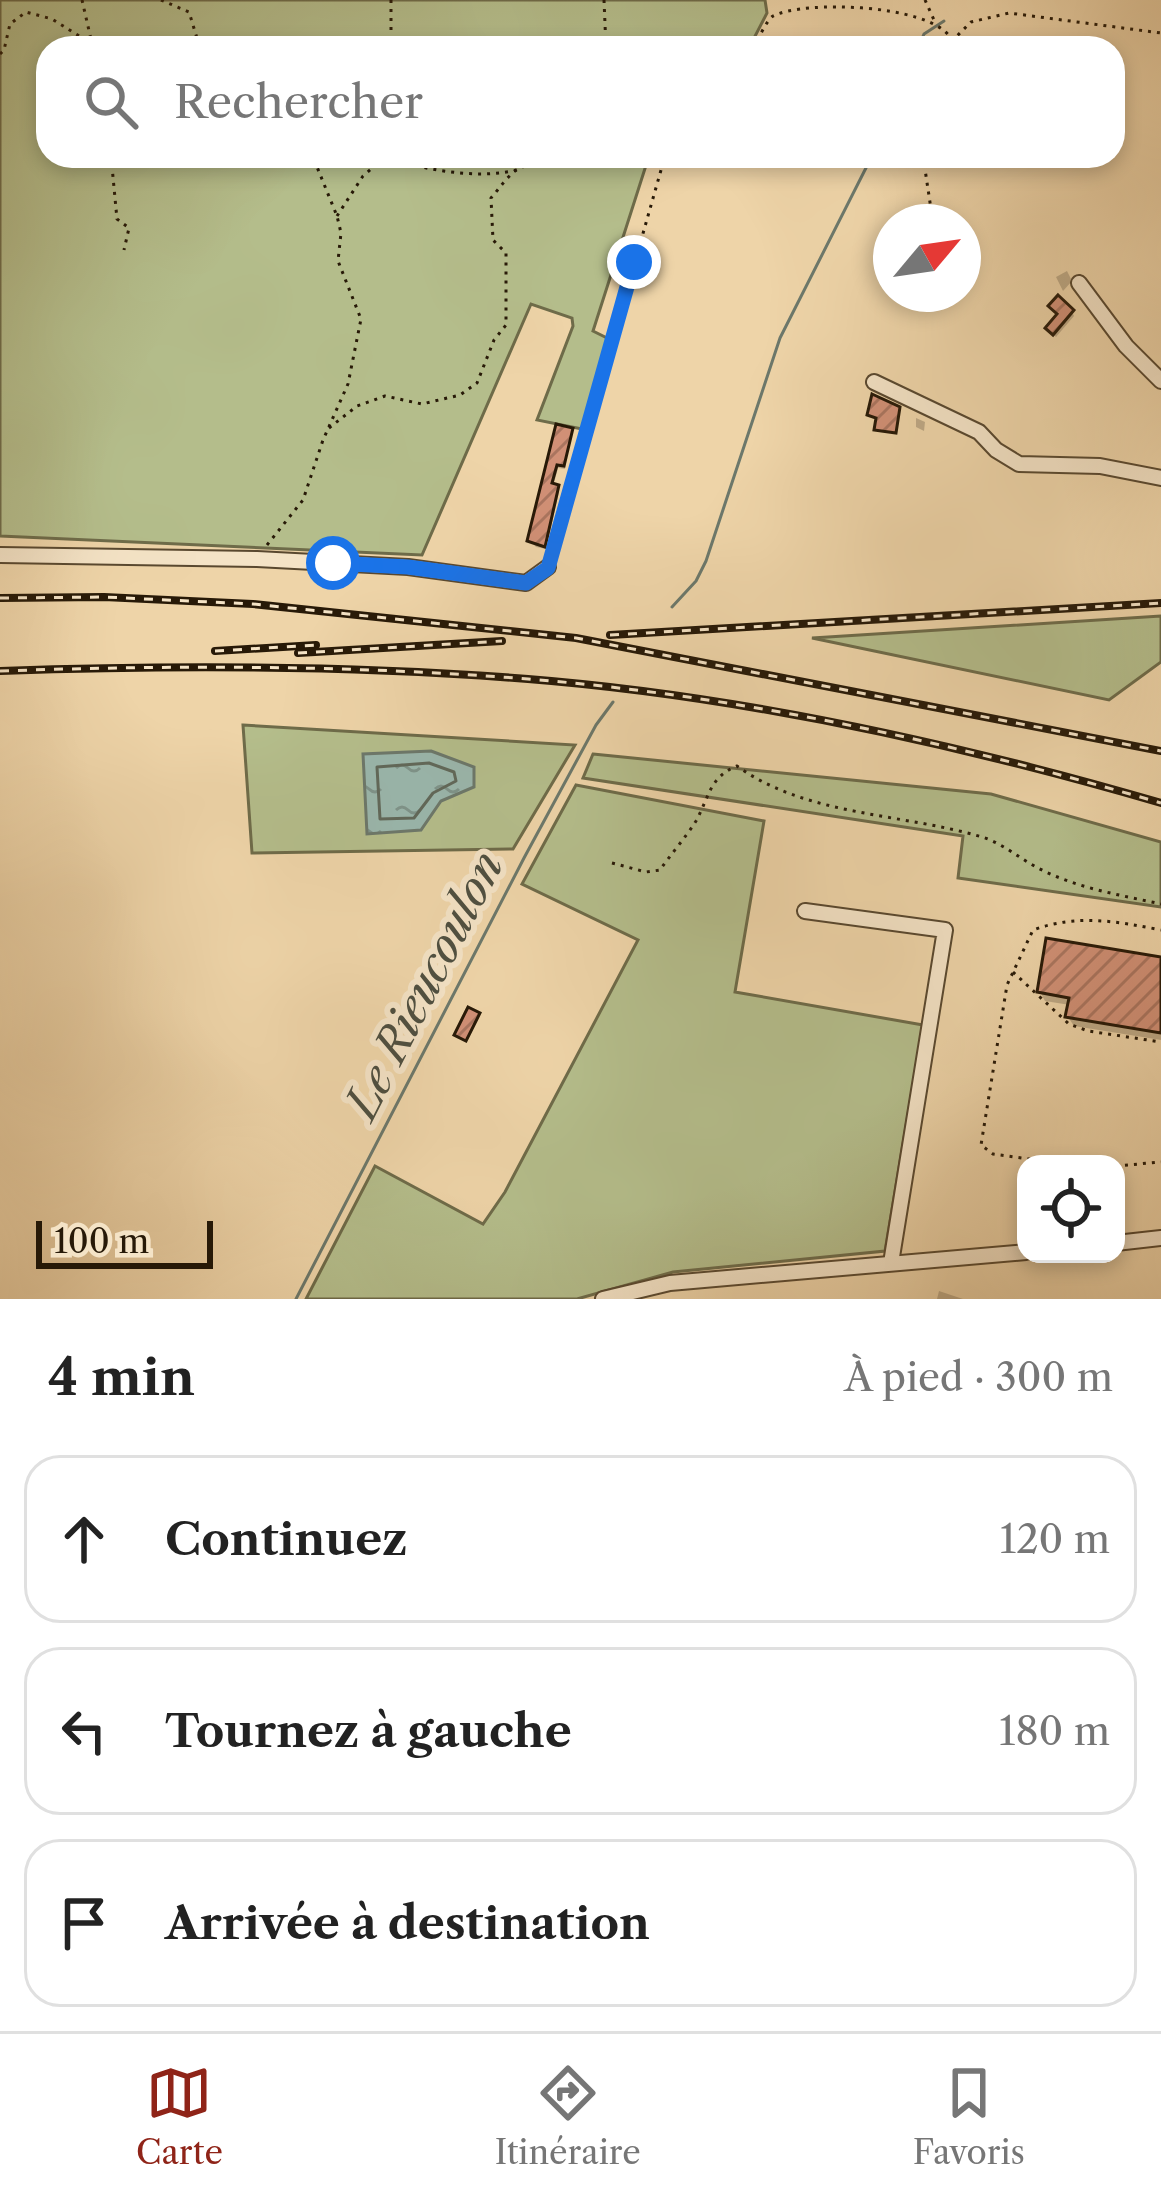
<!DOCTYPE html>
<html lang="fr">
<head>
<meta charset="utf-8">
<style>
  :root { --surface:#fff; --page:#f6f6f6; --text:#222; --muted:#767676; --line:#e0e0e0; --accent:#8f2418 }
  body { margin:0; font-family:"Libre Caslon Text",serif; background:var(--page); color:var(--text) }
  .controls { position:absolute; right:36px; bottom:36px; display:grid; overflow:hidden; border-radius:24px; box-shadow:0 6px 18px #0003 }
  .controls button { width:108px; height:108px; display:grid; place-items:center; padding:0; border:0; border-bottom:3px solid var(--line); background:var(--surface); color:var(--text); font:60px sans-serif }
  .compass { position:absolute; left:873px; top:204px; width:108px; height:108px; border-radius:50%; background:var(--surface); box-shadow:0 6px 18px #0003; rotate:61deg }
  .scale { position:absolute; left:36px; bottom:30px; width:177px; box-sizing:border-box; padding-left:12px; border:6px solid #271907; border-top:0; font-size:33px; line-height:42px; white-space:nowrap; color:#271907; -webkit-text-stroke:9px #f4e3c6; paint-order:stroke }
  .stop { position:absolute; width:36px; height:36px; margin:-27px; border:9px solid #1a73e8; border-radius:50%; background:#fff }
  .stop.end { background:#1a73e8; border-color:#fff; box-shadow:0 3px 12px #0008 }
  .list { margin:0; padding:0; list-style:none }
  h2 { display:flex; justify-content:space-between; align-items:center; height:156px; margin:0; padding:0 48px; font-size:51px }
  h2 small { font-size:39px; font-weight:400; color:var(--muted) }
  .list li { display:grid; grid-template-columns:78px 1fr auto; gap:36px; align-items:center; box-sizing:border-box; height:168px; margin:0 24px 24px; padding:0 24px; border:3px solid var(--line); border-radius:36px }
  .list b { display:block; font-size:45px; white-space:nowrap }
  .list em { font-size:39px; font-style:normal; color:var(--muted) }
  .icon { flex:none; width:66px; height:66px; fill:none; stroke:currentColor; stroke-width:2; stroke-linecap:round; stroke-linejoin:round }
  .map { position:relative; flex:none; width:1161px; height:1299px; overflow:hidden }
  .search { position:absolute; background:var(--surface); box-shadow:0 6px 18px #0003; left:36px; right:36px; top:36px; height:132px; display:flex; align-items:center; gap:30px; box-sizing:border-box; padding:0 42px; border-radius:36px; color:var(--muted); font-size:45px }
  .sheet { height:732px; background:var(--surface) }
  nav { display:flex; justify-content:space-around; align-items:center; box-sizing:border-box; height:168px; border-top:3px solid var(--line); background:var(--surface); font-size:33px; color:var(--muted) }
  nav a { display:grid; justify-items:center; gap:6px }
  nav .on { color:var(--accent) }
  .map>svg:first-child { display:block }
  .green { fill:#b4bd8b; stroke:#6e6b49; stroke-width:3 }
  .water { fill:url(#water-ripples); stroke:#6c786b; stroke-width:3 }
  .shadow { fill:#0003 }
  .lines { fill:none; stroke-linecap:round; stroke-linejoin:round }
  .shore { stroke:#60685a; stroke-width:3 }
  .stream { stroke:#6c786b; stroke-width:3 }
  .building { fill:url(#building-hatch); stroke:#271907; stroke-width:3 }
  .minor-casing { stroke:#59482f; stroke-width:18 }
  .path { stroke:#271907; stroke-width:3; stroke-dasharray:3 6; stroke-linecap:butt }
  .minor { stroke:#f4e3c6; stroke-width:14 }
  .rail-casing { stroke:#271907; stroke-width:8 }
  .rail { stroke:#f4e3c6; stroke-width:3; stroke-dasharray:9; stroke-linecap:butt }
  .route { stroke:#1a73e8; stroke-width:15 }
  .labels { text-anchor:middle; stroke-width:12; stroke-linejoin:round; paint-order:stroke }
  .water-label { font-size:45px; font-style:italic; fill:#4f5041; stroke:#f4e3c6 }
</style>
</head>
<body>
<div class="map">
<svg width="1161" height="1299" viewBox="0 0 1161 1299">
  <defs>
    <pattern id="water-ripples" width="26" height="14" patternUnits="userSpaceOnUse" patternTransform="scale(3)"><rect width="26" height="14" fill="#9ab7ad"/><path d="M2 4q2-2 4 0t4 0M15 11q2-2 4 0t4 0" fill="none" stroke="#7e948b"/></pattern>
    <pattern id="building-hatch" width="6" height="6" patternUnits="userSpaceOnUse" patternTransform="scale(3)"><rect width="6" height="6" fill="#d19076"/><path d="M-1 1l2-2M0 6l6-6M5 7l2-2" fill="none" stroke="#aa755f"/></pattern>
  </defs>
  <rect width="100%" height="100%" fill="#eed4a8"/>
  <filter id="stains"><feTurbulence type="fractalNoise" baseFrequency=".00167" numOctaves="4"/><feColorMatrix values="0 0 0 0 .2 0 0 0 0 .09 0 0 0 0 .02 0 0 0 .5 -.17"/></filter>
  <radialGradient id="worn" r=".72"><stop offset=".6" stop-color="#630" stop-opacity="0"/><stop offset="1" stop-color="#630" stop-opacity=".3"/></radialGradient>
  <g class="green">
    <path d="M 0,0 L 765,0 L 767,13 L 749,48 L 48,48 L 48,156 L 649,156 L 593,331 L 609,339 L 582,429 L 537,420 L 573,326 L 572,318 L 531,304 L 422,555 L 0,536 Z"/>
    <path d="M 1161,616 L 1161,662 L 1109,700 L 812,638 Z"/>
    <path d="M 243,725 L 575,745 L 513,849 L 252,853 Z"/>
    <path d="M 593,754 L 991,794 L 1161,842 L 1161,907 L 958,878 L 963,836 L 583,778 Z"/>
    <path d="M 576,785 L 764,821 L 735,992 L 923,1025 L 885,1251 L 673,1272 L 577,1299 L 306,1299 L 375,1166 L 483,1224 L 505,1192 L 638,940 L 522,884 Z"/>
  </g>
  <path class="water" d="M 431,751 L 474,767 L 474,787 L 441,801 L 421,830 L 367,834 L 363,754 Z"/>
  <g class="shadow">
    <path d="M 1067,271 L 1072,281 L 1063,291 L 1056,277 Z"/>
    <path d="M 1072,312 L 1074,316 L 1056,337 L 1051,332 L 1060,315 Z"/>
    <path d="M 916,418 L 925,422 L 924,431 L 916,427 Z"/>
    <path d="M 571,430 L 565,469 L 558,468 L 553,487 L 559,492 L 546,549 L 536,547 L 530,540 L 540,506 Z"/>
    <path d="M 1161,960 L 1161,1040 L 1074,1026 L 1068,1017 L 1070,1005 L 1045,1001 L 1040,992 Z"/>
    <path d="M 939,1291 L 963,1299 L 937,1299 Z"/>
  </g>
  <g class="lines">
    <path class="shore" d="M 429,763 L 454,772 L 456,781 L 433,793 L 414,818 L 380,819 L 377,767 Z"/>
    <g class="stream">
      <path d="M 918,48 L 924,34 L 944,21"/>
      <path d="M 672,607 L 696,581 L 706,561 L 780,338 L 872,156"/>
      <path d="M 296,1299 L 524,858 L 596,725 L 613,702"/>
    </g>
  </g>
  <g class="building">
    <path d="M 1058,295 L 1074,310 L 1053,335 L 1045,328 L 1057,314 L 1048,306 Z"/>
    <path d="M 872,394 L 900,407 L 896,433 L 874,430 L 876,418 L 867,415 Z"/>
    <path d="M 556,424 L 573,428 L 564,466 L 557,465 L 552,483 L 559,485 L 545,547 L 527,541 Z"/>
    <path d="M 1046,938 L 1161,957 L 1161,1033 L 1065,1017 L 1069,998 L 1037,992 Z"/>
    <path d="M 468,1007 L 480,1013 L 466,1041 L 454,1035 Z"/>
  </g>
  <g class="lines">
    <defs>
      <g id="minor">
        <path d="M 1079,283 L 1126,346 L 1161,381"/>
        <path d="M 874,382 L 979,432 L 996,450 L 1019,464 L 1100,466 L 1161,478"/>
        <path d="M 0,555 L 257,559 L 408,567 L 526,583 L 548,567"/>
        <path d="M 805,911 L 945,930 L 891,1263"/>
        <path d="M 1116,1243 L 1161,1238"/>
        <path d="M 603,1299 L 670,1283 L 1026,1252"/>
      </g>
    </defs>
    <use href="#minor" class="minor-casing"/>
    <g class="path">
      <path d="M 82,0 L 93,48"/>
      <path d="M 161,0 L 189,12 L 200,48"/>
      <path d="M 391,0 L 391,48"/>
      <path d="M 604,0 L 606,48"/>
      <path d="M 925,0 L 934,20"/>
      <path d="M 753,48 C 759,39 765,22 773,16 C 805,0 927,4 950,37"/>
      <path d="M 945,48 L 971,22 L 1009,13 L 1161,33"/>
      <path d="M 0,54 L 4,50 L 10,24 L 26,12 L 52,19 L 92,44"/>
      <path d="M 111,156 L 117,219 L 129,228 L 124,250"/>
      <path d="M 923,156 L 931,209"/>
      <path d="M 337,216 L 363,176 L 384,158 C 426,169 474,180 517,170"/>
      <path d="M 329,428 L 357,406 L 385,396 L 422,404 L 460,395 L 477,383 L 494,340 L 506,325 L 506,253 L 493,240 L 491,198 C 499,189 508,175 518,169 C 548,154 570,174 603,156"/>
      <path d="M 267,545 L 303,500 L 323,440 L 348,384 L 361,319 L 338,261 L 341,233 L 337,216 L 315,162 L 308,156"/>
      <path d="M 552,554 L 665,156"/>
      <path d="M 612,863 L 646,872 L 660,870 C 671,854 686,837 696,821 C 709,798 709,777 737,766 C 806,816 901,813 982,837 C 1002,843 1019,858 1038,868 C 1076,888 1120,895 1161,904"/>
      <path d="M 1013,972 L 1069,1024 L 1088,1031 L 1161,1042"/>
      <path d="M 1066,1164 L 993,1154 L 981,1145 L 1007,985 L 1033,930 C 1077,914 1115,921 1161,930"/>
      <path d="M 1116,1166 L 1161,1162"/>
    </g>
    <use href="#minor" class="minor"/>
    <defs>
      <g id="rail">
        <path d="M 0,598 L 104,597 L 253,604 L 576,638 L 1161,751"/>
        <path d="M 610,635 L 1161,603"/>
        <path d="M 215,651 L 316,645"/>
        <path d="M 298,653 L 502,641"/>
        <path d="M 0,671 C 176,665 352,665 528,679 C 742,696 955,743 1161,803"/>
      </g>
    </defs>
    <use href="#rail" class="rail-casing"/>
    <use href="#rail" class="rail"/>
  </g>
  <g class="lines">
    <path class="route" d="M 333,563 L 408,567 L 526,583 L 548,568 L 634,262"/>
  </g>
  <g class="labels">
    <g class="water-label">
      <text transform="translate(424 985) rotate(-63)" y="16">Le Rieucoulon</text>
    </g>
  </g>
  <rect width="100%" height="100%" filter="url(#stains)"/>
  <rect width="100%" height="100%" fill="url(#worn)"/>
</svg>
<div class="controls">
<button><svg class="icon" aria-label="locate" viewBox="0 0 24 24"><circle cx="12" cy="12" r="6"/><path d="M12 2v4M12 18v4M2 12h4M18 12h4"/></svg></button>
</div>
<svg class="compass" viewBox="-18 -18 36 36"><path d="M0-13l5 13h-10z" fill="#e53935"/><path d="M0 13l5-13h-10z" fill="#767676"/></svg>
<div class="scale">100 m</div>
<div class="stop" style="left:333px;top:563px"></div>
<div class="stop end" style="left:634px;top:262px"></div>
<div class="search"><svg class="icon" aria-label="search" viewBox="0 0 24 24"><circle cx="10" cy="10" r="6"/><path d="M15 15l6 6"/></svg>Rechercher</div>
</div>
<section class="sheet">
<h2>4 min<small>À pied · 300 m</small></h2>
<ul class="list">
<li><svg class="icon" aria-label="ahead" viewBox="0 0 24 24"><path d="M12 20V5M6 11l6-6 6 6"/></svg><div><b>Continuez</b></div><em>120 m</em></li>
<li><svg class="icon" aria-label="left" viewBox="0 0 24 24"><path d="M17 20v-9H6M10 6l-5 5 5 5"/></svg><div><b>Tournez à gauche</b></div><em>180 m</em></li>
<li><svg class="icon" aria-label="arrive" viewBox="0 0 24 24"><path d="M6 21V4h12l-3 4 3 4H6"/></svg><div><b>Arrivée à destination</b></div></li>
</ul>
</section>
<nav>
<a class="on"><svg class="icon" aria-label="map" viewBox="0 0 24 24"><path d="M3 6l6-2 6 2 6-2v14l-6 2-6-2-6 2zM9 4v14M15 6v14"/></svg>Carte</a>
<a><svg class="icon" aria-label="directions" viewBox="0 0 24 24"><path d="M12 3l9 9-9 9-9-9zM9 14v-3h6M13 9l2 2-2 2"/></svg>Itinéraire</a>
<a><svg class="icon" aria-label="saved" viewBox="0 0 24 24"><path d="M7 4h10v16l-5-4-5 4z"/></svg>Favoris</a>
</nav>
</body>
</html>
